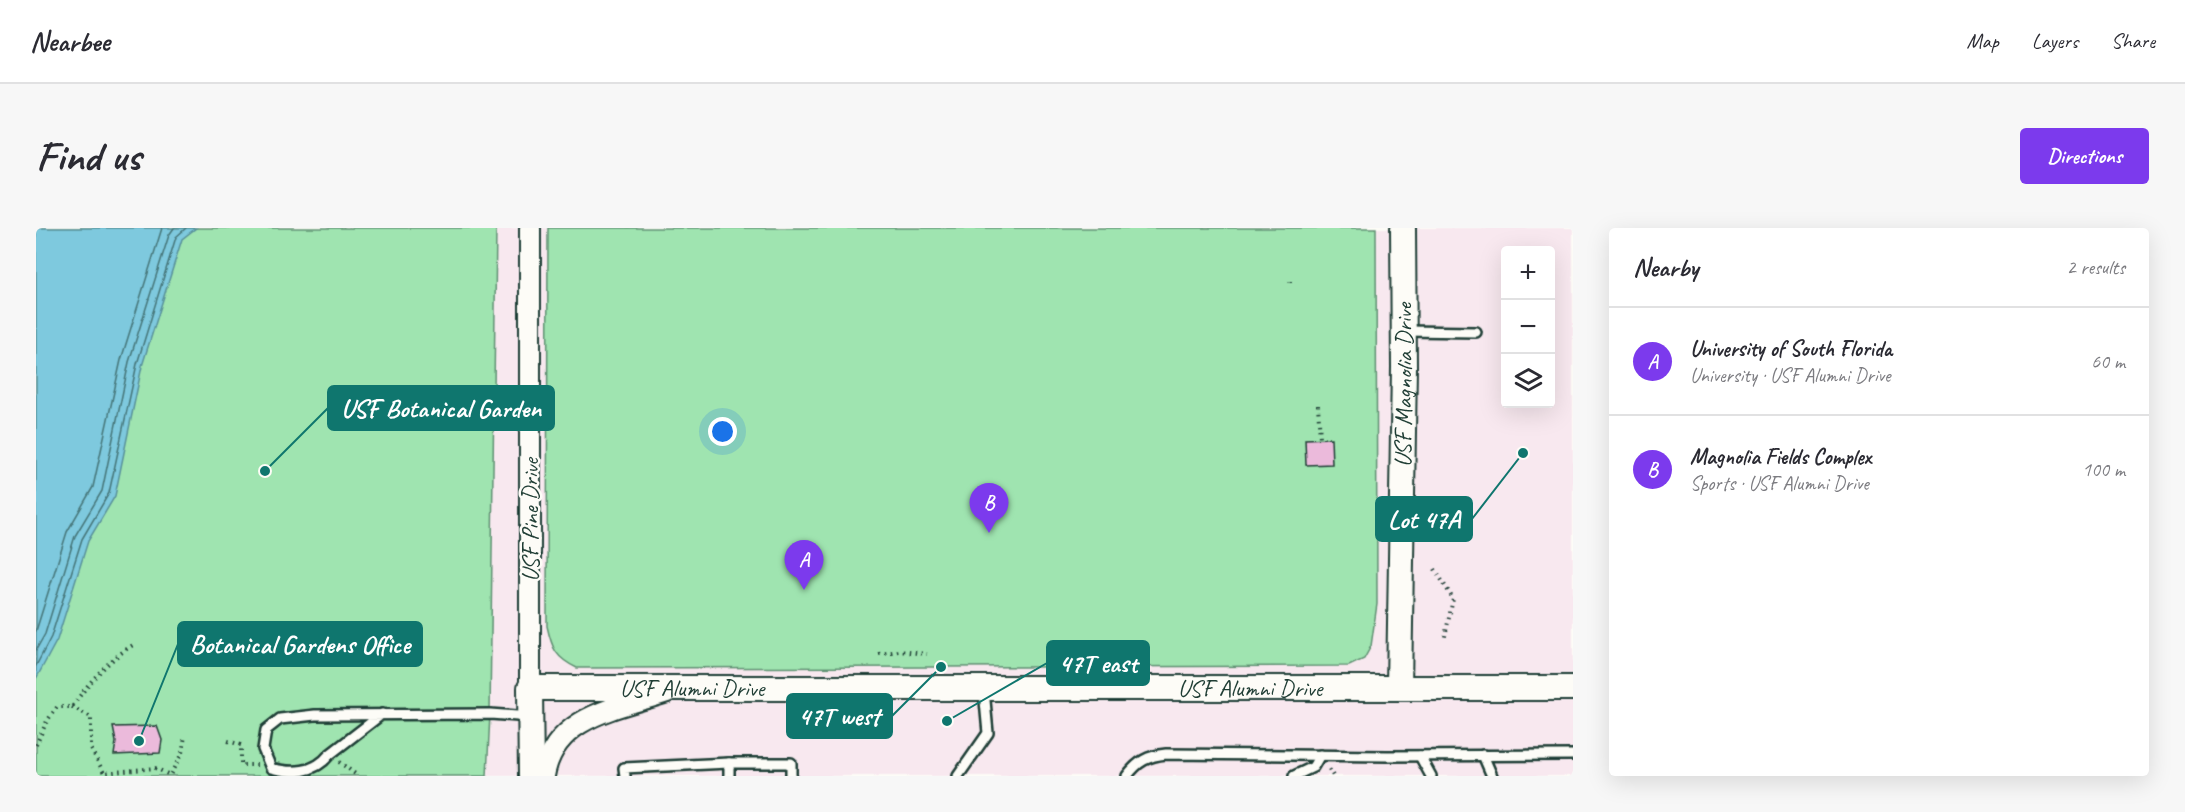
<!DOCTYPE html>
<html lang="en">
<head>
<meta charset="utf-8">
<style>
  :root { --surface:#fff; --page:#f7f7f7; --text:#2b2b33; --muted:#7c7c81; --line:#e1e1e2; --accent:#7c3aed }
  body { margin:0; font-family:Caveat,sans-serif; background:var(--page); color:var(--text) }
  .controls { position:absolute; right:18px; top:18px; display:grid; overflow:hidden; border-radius:6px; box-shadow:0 6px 24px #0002 }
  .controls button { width:54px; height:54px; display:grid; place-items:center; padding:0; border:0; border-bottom:2px solid var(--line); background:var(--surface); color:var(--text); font:30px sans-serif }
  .you { position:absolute; left:687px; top:204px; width:21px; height:21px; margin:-15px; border:4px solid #fff; border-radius:50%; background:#1a73e8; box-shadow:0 0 0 9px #1a73e833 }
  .badge { display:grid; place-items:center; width:39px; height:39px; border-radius:50%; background:var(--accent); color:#fff; font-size:20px; font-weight:700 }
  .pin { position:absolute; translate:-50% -50px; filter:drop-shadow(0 2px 3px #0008) }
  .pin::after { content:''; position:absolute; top:32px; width:21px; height:18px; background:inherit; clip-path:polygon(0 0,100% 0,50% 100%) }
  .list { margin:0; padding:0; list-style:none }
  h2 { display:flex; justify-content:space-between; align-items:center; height:78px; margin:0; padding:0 24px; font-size:26px }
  h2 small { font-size:20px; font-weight:400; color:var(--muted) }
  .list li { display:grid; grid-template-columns:39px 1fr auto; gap:18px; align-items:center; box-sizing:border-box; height:108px; padding:0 24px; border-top:2px solid var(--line) }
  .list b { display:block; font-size:22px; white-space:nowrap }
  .list p { margin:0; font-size:20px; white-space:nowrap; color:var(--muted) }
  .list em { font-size:20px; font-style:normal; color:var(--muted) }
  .icon { flex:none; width:33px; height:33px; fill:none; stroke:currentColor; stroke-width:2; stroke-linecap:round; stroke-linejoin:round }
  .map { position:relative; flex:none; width:1537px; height:548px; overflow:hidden; border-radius:6px }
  header { display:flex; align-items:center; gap:36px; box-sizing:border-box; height:84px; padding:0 30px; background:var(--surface); border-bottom:2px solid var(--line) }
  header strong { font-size:28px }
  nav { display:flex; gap:33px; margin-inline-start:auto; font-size:21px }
  .intro { display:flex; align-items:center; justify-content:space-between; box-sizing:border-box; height:144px; padding:0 36px }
  h1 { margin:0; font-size:42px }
  .button { padding:15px 27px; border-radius:6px; background:var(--accent); color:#fff; font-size:21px; font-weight:700 }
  main { display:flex; gap:36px; padding:0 36px }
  aside { flex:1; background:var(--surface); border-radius:6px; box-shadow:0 6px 24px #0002 }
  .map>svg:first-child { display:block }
  .built { fill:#f8e8ef; fill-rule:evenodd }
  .green { fill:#9fe4b0; stroke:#5f9072; stroke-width:1.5 }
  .water { fill:#7ec9de; stroke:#58919a; stroke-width:1.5 }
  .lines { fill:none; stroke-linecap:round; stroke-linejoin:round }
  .shore { stroke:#457578; stroke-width:1.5 }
  .building { fill:#ebbadb; stroke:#1f3d34; stroke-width:1.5 }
  .service-casing { stroke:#1f3d34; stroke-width:14 }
  .minor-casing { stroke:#1f3d34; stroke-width:24 }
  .tertiary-casing { stroke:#1f3d34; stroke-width:28 }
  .path { stroke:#1f3d34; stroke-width:4; stroke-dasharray:1.5 4.5; stroke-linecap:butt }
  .service { stroke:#fdfcf7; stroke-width:9 }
  .minor { stroke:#fdfcf7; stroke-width:20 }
  .tertiary { stroke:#fdfcf7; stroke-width:24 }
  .labels { text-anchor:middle; stroke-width:5; stroke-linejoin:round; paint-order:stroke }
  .street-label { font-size:24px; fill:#1f3d34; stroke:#fdfcf7 }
  .leader { fill:none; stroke:#0f766e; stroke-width:2 }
  .callout-dot { fill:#0f766e; stroke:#fdfcf7; stroke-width:2 }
  .callout { fill:#0f766e; stroke:#0f766e; stroke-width:2 }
  .callout-label { font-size:26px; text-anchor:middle; font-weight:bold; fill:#fff }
</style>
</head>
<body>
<header>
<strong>Nearbee</strong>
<nav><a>Map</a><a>Layers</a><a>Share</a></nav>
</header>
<div class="intro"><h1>Find us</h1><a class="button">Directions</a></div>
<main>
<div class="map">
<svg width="1537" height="548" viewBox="0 0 1537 548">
  <rect width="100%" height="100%" fill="#fdfcf7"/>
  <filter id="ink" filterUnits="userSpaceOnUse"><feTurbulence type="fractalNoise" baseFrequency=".0167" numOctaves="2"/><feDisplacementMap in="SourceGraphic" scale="12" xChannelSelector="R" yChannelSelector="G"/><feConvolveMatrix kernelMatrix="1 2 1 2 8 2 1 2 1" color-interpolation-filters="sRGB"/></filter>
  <g filter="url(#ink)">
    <path class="built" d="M 0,0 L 1537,0 L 1537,548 L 0,548 ZM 1470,22 L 1514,22 L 1514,176 L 1470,176 Z"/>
    <g class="green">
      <path d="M 0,0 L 460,0 L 454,486 L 451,548 L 0,548 Z"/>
      <path d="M 512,0 L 1340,0 L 1341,376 L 1335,418 L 1328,431 L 1313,438 L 541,440 C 520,430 516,421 511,398 Z"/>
    </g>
    <path class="water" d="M 0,0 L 160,0 L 146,11 L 106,138 L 79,268 L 52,313 L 21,412 L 0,451 Z"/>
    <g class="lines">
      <g class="shore">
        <path d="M 0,403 L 31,304 L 57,259 L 85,132 L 126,0"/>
        <path d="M 0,422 L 9,406 L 39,308 L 66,263 L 93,134 L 133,7 L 138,0"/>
        <path d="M 0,438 L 15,409 L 46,311 L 73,265 L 101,136 L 140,9 L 150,0"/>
      </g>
    </g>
    <g class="building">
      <path d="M 1295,210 L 1296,236 L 1270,237 L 1269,211 Z"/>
      <path d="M 121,498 L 126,512 L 124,525 L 78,527 L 80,514 L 77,499 Z"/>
    </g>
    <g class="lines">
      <defs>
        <g id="service">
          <path d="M 1369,103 L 1440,104"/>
          <path d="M 346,486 L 293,527 C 279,545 256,546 235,540 L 227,521 L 230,502 L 244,491 L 279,487 L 454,486 L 494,489"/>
          <path d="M 1447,527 L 1456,548"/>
          <path d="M 1384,528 L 1395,548"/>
          <path d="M 693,535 L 693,548"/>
          <path d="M 589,548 L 588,540 L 693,535 L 755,535 L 755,548"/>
          <path d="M 922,548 L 952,505 L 948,462"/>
          <path d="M 1091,548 C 1102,533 1112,528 1130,526 L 1352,528 L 1537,527"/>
          <path d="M 1258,548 L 1277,539 L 1284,527"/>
        </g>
        <g id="minor">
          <path d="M 494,0 L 494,460"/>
          <path d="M 508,548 C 518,487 583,480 631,464"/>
        </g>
        <g id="tertiary">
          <path id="s1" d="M 1363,460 L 1368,139 L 1367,0"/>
          <path id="s2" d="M 495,548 L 494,460 L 1537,460"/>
        </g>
      </defs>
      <use href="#service" class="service-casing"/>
      <use href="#minor" class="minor-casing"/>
      <use href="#tertiary" class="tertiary-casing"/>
      <g class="path">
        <path d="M 1254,53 L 1254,59"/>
        <path d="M 1282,177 L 1284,210"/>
        <path d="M 1399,341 L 1417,371 L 1408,413"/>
        <path d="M 843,426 L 863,423 L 891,426"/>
        <path d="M 36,479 L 55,489 L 55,521 L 68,545 L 119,540 L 134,547 L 146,525 L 149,508"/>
        <path d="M 192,513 L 205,517 L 205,537 L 221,537"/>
        <path d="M 0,517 L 11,493 L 21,479 L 36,479 C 53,454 71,433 97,417"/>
        <path d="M 303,534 L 322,548"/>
        <path d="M 1293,541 L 1297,548"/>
      </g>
      <use href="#service" class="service"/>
      <use href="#minor" class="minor"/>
      <use href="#tertiary" class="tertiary"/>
    </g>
  </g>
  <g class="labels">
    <g class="street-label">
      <text dy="8" stroke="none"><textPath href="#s1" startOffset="303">USF Magnolia Drive</textPath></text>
      <text transform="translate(494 292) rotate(-90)" y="8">USF Pine Drive</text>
      <text dy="8" stroke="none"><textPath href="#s2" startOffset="250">USF Alumni Drive</textPath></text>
      <text dy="8" stroke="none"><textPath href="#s2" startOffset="808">USF Alumni Drive</textPath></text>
    </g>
  </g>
  <path class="leader" d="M229 243L292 180M1487 225L1436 291M103 513L142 416M911 493L1011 435M905 439L856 488"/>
  <g class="callout-dot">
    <circle cx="229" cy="243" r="6"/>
    <circle cx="1487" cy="225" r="6"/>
    <circle cx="103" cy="513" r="6"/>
    <circle cx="911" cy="493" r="6"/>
    <circle cx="905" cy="439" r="6"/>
  </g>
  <g class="callout">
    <rect x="292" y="158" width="226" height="44" rx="6"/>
    <rect x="1340" y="269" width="96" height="44" rx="6"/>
    <rect x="142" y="394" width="244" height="44" rx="6"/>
    <rect x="1011" y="413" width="102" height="44" rx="6"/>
    <rect x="751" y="466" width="105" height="44" rx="6"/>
  </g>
  <g class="callout-label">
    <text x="405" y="189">USF Botanical Garden</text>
    <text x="1388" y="300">Lot 47A</text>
    <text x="264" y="425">Botanical Gardens Office</text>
    <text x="1062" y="444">47T east</text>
    <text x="803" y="497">47T west</text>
  </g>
</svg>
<div class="controls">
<button>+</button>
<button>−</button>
<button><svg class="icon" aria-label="layers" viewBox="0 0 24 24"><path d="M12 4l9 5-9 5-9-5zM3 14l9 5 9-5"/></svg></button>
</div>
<div class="you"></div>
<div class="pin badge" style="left:768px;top:362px">A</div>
<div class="pin badge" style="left:953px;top:305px">B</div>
</div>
<aside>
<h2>Nearby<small>2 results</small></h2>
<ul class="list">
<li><span class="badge">A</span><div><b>University of South Florida</b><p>University · USF Alumni Drive</p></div><em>60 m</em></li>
<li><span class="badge">B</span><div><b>Magnolia Fields Complex</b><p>Sports · USF Alumni Drive</p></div><em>100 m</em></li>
</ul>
</aside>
</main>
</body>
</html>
